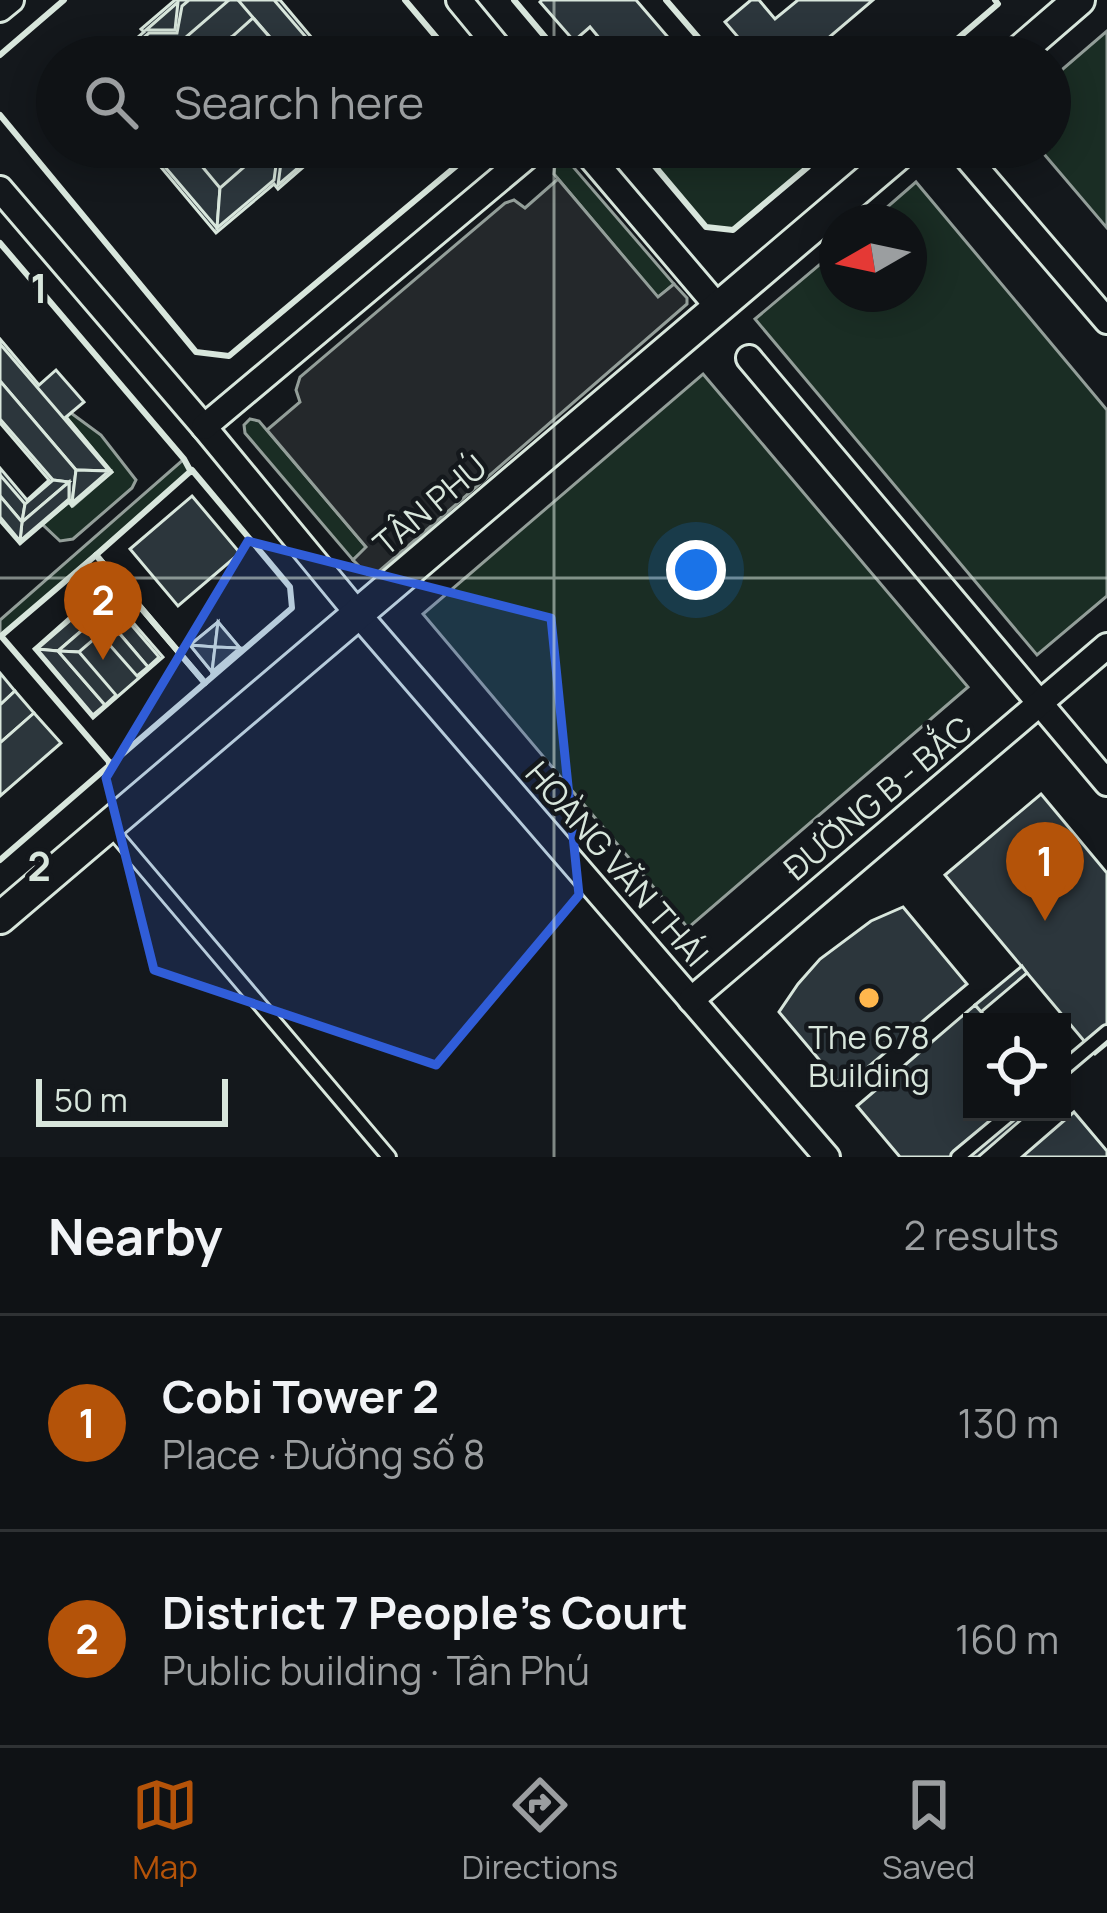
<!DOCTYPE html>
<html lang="en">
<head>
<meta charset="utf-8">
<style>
  :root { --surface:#0f1215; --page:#181b1e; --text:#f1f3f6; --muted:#9b9ea0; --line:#2f3234; --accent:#b45309 }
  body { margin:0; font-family:Manrope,sans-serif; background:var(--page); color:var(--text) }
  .controls { position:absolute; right:36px; bottom:36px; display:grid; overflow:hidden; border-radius:0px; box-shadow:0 6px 30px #0003 }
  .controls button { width:108px; height:108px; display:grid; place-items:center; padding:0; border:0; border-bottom:3px solid var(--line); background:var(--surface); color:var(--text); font:60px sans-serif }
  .compass { position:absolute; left:819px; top:204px; width:108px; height:108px; border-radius:50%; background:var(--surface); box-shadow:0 6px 30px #0003; rotate:261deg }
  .scale { position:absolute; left:36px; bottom:30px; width:192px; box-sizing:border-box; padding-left:12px; border:6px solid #d8e6dc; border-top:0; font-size:33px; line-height:42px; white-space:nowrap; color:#d8e6dc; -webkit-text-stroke:9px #14181c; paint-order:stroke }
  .you { position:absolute; left:696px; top:570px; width:42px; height:42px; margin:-30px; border:9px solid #fff; border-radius:50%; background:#1a73e8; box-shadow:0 0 0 18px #1a73e833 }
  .badge { display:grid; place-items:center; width:78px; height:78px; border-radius:50%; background:var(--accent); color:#fff; font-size:39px; font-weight:700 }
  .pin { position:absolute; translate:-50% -99px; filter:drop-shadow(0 3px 6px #0008) }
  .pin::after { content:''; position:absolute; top:63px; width:42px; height:36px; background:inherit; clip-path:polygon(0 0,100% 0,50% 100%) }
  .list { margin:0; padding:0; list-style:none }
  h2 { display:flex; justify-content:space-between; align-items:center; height:156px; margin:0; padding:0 48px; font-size:51px }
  h2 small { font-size:39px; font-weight:400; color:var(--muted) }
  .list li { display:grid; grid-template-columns:78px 1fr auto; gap:36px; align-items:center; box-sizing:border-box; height:216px; padding:0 48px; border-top:3px solid var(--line) }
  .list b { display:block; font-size:45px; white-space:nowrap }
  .list p { margin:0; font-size:39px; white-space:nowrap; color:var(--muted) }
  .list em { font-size:39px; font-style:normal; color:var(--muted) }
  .icon { flex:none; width:66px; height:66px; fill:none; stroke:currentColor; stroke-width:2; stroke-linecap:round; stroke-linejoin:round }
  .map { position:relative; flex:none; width:1107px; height:1157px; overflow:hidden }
  .search { position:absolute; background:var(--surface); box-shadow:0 6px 30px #0003; left:36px; right:36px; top:36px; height:132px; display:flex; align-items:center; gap:30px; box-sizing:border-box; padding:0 42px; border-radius:66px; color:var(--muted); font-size:45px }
  .sheet { height:588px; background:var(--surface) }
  nav { display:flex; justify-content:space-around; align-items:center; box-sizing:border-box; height:168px; border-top:3px solid var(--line); background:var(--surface); font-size:33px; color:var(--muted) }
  nav a { display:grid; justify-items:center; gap:6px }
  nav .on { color:var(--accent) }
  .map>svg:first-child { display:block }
  .green { fill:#1a2d24; stroke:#939e99; stroke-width:3 }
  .parking { fill:#24282b; stroke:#939e99; stroke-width:3 }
  .building { fill:#2c363c; stroke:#d8e6dc; stroke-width:3 }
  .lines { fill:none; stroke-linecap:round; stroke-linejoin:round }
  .service-casing { stroke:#d8e6dc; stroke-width:18 }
  .minor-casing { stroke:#d8e6dc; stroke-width:30 }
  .tertiary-casing { stroke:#d8e6dc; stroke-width:36 }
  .service { stroke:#14181c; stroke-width:12 }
  .minor { stroke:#14181c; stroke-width:24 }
  .tertiary { stroke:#14181c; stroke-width:30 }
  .wall { stroke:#d8e6dc; stroke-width:6 }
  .marked { fill:#305dd8; fill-opacity:0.2; stroke:#305dd8; stroke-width:9; stroke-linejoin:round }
  .grid { fill:none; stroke:#d8e6dc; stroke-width:3; stroke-opacity:0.55 }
  .poi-dot { fill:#ffb74d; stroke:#14181c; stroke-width:4.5 }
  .labels { text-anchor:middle; stroke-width:9; stroke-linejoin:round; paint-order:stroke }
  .street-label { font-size:33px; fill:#d8e6dc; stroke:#14181c }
  .poi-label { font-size:33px; fill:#d8e6dc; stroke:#14181c }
  .grid-label { font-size:39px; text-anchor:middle; font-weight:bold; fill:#d8e6dc; stroke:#14181c; stroke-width:9; stroke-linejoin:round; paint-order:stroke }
</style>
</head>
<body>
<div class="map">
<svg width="1107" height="1157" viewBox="0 0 1107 1157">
  <rect width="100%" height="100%" fill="#14181c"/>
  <g class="green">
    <path d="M 1107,31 L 1107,228 L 1038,147 L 1050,147 L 1050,80 Z"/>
    <path d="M 647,147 L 792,147 L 808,167 L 733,230 L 706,227 L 642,151 Z"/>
    <path d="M 559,160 L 569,162 L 674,284 L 658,298 L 554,174 L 555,164 Z"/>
    <path d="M 916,182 L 1107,410 L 1107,596 L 1037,655 L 755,319 L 837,250 L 837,294 L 909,294 L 909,222 L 870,222 Z"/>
    <path d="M 703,374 L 968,687 L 688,928 L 423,614 Z"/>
    <path d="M 71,413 L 101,435 L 136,480 L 132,488 L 73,539 L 60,541 L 42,524 L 69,502 L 73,506 L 112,472 L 66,417 Z"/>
    <path d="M 250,419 L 259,421 L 367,548 L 353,560 L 245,433 L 244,425 Z"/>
    <path d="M 184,459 L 192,470 L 0,637 L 0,620 Z"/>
  </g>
  <path class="parking" d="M 558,179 L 658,297 L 674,284 L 687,298 L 687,304 L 377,573 L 367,574 L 353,560 L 366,547 L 267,430 L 300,402 L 296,390 L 300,377 L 505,203 L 514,200 L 525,208 Z"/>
  <g class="building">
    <path d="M 175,0 L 280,0 L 328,57 L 248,57 L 231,37 L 207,57 L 115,57 L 144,32 L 141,29 Z"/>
    <path d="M 189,0 L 229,0 L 163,57 L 121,57 L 149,33 L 177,33 L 182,6 Z"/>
    <path d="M 238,0 L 274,0 L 323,57 L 287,57 Z"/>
    <path d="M 542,0 L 636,0 L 685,57 L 615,57 L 590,27 L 574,41 L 540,2 Z"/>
    <path d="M 751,0 L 759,0 L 775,19 L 798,0 L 873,0 L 806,57 L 755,57 L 725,22 Z"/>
    <path d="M 178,2 L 175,30 L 146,30 Z"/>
    <path d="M 253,18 L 287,57 L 251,57 L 233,36 Z"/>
    <path d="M 144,147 L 317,147 L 312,151 L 316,156 L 278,189 L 274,184 L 216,233 Z"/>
    <path d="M 148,147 L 186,147 L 220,188 L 217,228 Z"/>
    <path d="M 186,147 L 218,147 L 199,163 Z"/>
    <path d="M 267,147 L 311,147 L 308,150 L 278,150 L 274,180 L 217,228 L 220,188 Z"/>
    <path d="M 282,155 L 312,156 L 278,185 Z"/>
    <path d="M 0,339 L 39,385 L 56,370 L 84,402 L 66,417 L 112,472 L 72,506 L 69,502 L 20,544 L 0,521 L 0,468 L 27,500 L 49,480 L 0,423 Z"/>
    <path d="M 0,344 L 109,471 L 76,470 L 0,381 Z"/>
    <path d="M 0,381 L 76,470 L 72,503 L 69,499 L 69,482 L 53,480 L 0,419 Z"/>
    <path d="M 76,470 L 109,471 L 72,503 Z"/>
    <path d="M 0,475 L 25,504 L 22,522 L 0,496 Z"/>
    <path d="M 53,480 L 69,482 L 22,522 L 25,504 Z"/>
    <path d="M 69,482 L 69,499 L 20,541 L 22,522 Z"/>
    <path d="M 0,496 L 22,522 L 20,541 L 0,517 Z"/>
    <path d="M 192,496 L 240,553 L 178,606 L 130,549 Z"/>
    <path d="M 103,588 L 163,657 L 93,718 L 34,649 Z"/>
    <path d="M 103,592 L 159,657 L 148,667 L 102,613 Z"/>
    <path d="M 103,592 L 102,613 L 58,651 L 37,649 Z"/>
    <path d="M 102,613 L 100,634 L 79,652 L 58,651 Z"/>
    <path d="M 102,613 L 148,667 L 137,676 L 100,634 Z"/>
    <path d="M 218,622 L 240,648 L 212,672 L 190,645 Z"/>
    <path d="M 218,622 L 215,647 L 190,645 Z"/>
    <path d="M 218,622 L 240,648 L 215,647 Z"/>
    <path d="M 190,645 L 215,647 L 212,672 Z"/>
    <path d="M 215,647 L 240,648 L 212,672 Z"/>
    <path d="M 37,649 L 58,651 L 105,705 L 93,715 Z"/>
    <path d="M 58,651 L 79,652 L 116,695 L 105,705 Z"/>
    <path d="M 0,673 L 15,691 L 0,705 Z"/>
    <path d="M 15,691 L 34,713 L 0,743 L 0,705 Z"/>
    <path d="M 34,713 L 61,743 L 0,796 L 0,743 Z"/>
    <path d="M 1041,794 L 1107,873 L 1107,1044 L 1095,1054 L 945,875 Z"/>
    <path d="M 903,907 L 967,984 L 843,1088 L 779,1012 L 798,984 L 820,959 L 871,921 Z"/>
    <path d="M 1022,966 L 1027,973 L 981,1012 L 975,1005 Z"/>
    <path d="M 975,1005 L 990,1022 L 972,1022 L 972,1112 L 1030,1112 L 978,1157 L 900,1157 L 857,1106 Z"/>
    <path d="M 1074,1112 L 1107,1151 L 1107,1157 L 1022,1157 Z"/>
  </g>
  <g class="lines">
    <defs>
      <g id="service">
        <path d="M 110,828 L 389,1157"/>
        <path d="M 1062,1070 L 1107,1032"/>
        <path d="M 958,1157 L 1012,1112"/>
      </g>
      <g id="minor">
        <path d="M 459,0 L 506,57"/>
        <path d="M 0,9 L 11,0"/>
        <path d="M 582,147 L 718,307"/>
        <path d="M 958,147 L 1107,321"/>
        <path d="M 0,189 L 204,427 L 358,614 L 827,1157"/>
        <path d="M 749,358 L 1107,783"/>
        <path d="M 204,427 L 538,147"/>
        <path d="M 691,1000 L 1107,646"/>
      </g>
      <g id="tertiary">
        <path d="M 1013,57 L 1079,0"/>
        <path d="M 0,918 L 907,147"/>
      </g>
    </defs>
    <use href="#service" class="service-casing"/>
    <use href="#minor" class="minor-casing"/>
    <use href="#tertiary" class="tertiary-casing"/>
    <use href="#service" class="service"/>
    <use href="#minor" class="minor"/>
    <use href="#tertiary" class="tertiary"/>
    <g class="wall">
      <path d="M 405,0 L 453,57"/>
      <path d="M 514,0 L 562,57"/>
      <path d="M 666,0 L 715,57"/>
      <path d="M 0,55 L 64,0"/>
      <path d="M 936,57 L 998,4 L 995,0"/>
      <path d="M 0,115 L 196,352 L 229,356 L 479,147"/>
      <path d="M 639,147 L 642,151 L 647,147 L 642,151 L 706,227 L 733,230 L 808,167 L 792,147"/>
      <path d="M 807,165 L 831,147"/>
      <path d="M 0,243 L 184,459 L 191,472"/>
      <path d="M 192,470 L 290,587 L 292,608 L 205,683 L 96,555 Z"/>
      <path d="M 96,555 L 205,683 L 111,764 L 1,636 Z"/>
      <path d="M 0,860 L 111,764 L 109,763"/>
    </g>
  </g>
  <path class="marked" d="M 248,541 L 551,618 L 579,895 L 436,1065 L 154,970 L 106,778 Z"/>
  <path class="grid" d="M 554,0 L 554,57M 554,147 L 554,1157M 0,578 L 1107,578"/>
  <circle class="poi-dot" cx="869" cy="998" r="12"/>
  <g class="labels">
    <g class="street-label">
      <text transform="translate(430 505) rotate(-40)" y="12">TÂN PHÚ</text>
      <text transform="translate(878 798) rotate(-40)" y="12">ĐƯỜNG B - BẮC</text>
      <text transform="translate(617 864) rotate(49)" y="12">HOÀNG VĂN THÁI</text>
    </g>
    <g class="poi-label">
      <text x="869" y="1049">The 678<tspan x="869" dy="38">Building</tspan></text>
    </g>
  </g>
  <g class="grid-label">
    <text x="39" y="303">1</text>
    <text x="39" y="881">2</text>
  </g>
</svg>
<div class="controls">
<button><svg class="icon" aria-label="locate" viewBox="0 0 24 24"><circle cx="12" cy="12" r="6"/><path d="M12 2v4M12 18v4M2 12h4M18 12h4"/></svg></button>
</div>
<svg class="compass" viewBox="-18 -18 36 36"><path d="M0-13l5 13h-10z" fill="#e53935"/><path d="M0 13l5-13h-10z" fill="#9b9ea0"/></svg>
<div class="scale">50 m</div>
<div class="you"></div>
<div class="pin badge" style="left:1045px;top:921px">1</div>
<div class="pin badge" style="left:103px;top:660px">2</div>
<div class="search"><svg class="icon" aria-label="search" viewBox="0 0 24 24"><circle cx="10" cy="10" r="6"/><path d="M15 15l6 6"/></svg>Search here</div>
</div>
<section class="sheet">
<h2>Nearby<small>2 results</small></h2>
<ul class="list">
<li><span class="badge">1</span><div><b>Cobi Tower 2</b><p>Place · Đường số 8</p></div><em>130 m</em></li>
<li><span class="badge">2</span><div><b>District 7 People's Court</b><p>Public building · Tân Phú</p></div><em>160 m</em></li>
</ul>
</section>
<nav>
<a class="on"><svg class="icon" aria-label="map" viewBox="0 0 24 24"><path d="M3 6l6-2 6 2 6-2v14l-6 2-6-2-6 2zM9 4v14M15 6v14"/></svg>Map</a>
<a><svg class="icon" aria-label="directions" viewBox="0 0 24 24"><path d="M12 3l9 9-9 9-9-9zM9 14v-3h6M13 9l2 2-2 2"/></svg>Directions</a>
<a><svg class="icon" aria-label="saved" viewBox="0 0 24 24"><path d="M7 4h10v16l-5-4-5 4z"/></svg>Saved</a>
</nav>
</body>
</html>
